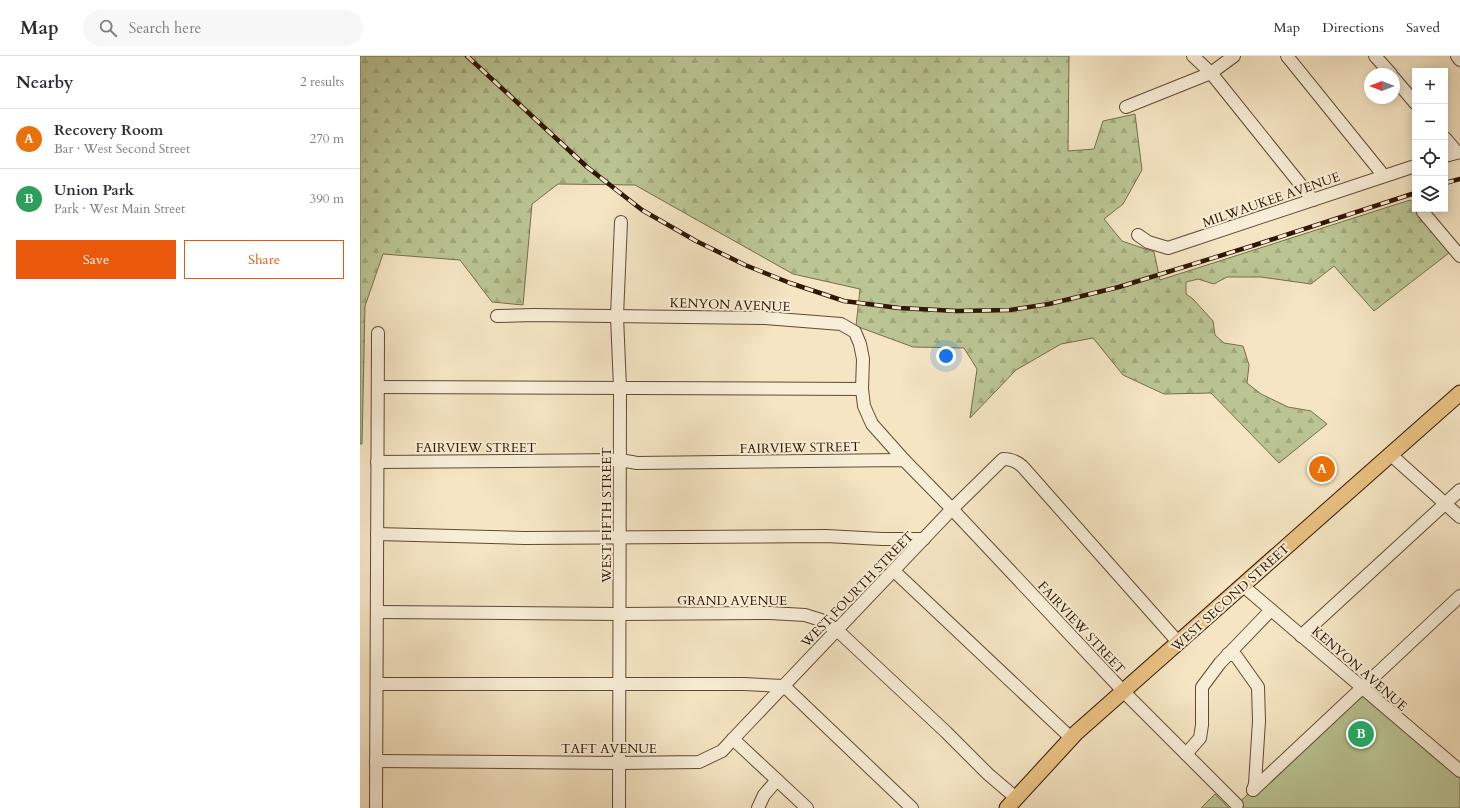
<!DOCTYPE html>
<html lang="en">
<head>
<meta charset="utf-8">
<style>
  :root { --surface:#fff; --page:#f7f7f7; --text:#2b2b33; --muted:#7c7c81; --line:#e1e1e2; --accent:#ea580c }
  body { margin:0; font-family:Cardo,serif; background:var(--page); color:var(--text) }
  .controls { position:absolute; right:12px; top:12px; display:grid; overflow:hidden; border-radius:0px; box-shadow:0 2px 10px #0003 }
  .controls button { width:36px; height:36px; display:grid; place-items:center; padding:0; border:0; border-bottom:1px solid var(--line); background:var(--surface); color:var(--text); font:20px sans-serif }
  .compass { position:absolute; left:1004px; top:12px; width:36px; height:36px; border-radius:50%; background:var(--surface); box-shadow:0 2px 10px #0003; rotate:270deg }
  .you { position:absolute; left:586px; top:300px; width:14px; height:14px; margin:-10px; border:3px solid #fff; border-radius:50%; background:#1a73e8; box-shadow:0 0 0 6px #1a73e833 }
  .badge { display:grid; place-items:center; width:26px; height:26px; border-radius:50%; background:var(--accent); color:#fff; font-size:13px; font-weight:700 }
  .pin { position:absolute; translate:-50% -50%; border:2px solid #fff; box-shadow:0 1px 4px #0006 }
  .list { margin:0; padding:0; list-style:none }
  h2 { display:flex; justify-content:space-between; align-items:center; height:52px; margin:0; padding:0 16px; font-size:17px }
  h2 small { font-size:13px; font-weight:400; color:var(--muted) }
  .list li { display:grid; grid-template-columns:26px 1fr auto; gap:12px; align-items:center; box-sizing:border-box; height:60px; padding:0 16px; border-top:1px solid var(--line) }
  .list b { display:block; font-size:15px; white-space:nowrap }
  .list p { margin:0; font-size:13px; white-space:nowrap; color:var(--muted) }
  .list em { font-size:13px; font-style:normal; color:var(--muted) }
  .actions { display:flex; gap:8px; padding:12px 16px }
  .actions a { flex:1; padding:9px 0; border:1px solid var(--accent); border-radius:0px; text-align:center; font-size:14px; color:var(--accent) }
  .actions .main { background:var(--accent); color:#fff }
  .icon { flex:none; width:22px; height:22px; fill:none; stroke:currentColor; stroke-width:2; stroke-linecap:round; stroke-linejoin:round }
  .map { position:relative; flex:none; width:1100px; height:752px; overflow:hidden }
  header { display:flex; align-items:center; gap:24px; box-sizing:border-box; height:56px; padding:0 20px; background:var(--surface); border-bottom:1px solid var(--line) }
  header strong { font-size:19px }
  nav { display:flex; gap:22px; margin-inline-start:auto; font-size:14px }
  .search { width:280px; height:36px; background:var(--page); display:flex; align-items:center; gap:10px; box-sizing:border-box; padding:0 14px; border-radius:22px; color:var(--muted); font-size:15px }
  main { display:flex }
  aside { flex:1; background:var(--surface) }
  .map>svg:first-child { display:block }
  .forest { fill:url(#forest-firs); stroke:#766e4a }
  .park { fill:#bbc594; stroke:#766e4a }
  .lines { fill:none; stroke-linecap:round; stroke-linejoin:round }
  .minor-casing { stroke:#614a32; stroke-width:14 }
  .major-casing { stroke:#301601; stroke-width:17 }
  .minor { stroke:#f8eed8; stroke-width:12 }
  .major { stroke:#eac282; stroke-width:15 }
  .rail-casing { stroke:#301601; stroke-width:4.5 }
  .rail { stroke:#f8eed8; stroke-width:3; stroke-dasharray:9; stroke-linecap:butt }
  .labels { text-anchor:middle; stroke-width:4; stroke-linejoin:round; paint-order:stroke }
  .street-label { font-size:13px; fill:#301601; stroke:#f8eed8 }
</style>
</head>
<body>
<header>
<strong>Map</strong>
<div class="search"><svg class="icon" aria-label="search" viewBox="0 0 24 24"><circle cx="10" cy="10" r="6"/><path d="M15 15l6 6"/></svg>Search here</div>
<nav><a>Map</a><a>Directions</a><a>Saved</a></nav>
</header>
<main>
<aside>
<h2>Nearby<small>2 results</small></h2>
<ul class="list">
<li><span class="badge" style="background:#e8710a">A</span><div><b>Recovery Room</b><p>Bar · West Second Street</p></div><em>270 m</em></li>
<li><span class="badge" style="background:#2e9e5b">B</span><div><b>Union Park</b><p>Park · West Main Street</p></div><em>390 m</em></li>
</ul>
<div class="actions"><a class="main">Save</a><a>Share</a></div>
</aside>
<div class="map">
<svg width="1100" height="752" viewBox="0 0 1100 752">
  <defs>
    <pattern id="forest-firs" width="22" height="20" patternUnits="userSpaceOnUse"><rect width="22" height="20" fill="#bbc594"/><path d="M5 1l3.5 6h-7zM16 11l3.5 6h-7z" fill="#a1a87e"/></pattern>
  </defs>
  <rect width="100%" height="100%" fill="#f5e5c3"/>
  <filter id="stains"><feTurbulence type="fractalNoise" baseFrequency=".005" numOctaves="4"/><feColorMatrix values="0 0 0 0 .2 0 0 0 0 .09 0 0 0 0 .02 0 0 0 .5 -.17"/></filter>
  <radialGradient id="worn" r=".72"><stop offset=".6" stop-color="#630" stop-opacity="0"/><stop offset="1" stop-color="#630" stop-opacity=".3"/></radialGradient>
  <path class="forest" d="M 0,0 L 709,0 L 708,95 L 734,93 L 743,65 L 775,58 L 782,114 L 763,148 L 744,163 L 762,185 L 794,196 L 800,224 L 1050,144 L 1055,148 L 1055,153 L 1060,153 L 1094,193 L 1014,255 L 974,210 L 951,228 L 901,221 L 867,221 L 854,228 L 838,223 L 826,226 L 826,238 L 833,243 L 853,265 L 855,279 L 864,287 L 883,290 L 889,309 L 887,327 L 901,338 L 928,351 L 951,355 L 967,368 L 919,407 L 851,337 L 804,338 L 763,319 L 733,282 L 701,288 L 656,314 L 610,362 L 617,313 L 604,292 L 553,291 L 496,270 L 500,233 L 433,218 L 275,129 L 198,128 L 172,148 L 163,249 L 132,246 L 100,204 L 23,198 L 5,250 L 2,388 L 0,388 Z"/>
  <g class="park">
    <path d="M 999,635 L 1100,721 L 1100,752 L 873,752 Z"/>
    <path d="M 855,738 L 869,752 L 841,752 Z"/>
  </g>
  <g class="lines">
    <defs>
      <g id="minor">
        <path d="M 833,0 L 851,17 L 953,144"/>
        <path d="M 927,0 L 1024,120"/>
        <path d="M 1015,0 L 1031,18"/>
        <path d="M 1097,0 L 1100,4"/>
        <path d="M 1034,22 L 1055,47"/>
        <path d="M 766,51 L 851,17 L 874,0"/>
        <path d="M 1085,82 L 1097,96"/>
        <path d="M 1085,100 L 1100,96"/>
        <path d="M 1063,156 L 1100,200"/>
        <path d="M 778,179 L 788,186 L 808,192 L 1055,110"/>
        <path d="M 137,260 L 173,259 L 405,262 L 481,268 L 495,276 L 500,288 L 503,303 L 502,333 L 504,350 L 512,368 L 544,404"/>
        <path d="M 18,331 L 502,333"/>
        <path d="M 1030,398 L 1100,461"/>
        <path d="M 17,406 L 260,404 L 277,407 L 544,404 L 592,453 L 763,635 L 877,749"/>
        <path d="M 17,478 L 164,482 L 466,480 L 522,483 L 564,483"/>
        <path d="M 534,515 L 711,682"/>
        <path d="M 882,529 L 1100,715"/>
        <path d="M 17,556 L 260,558 L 410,557 L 445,559 L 461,564 L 477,574 L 586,676 L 628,718 L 656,742"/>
        <path d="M 941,580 L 1100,434"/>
        <path d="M 868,598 L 876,600 L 898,631 L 899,665 L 895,728 L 893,734"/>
        <path d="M 17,628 L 384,628 L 424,630 L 552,752"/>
        <path d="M 373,683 L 592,453 L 643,403 C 651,403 656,405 662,410 L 818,586"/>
        <path d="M 826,698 L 840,682 L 842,669 L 842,631 L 860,607 L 911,554"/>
        <path d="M 16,705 L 259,707 L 339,706 L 362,695 L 373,683 L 447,752"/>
        <path d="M 893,734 L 1100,540"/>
        <path d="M 16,752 L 18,277"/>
        <path d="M 259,752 L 260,332 L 257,260 L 261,166"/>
        <path d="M 398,752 L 404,739 L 417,724"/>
      </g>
      <path id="major" d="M 647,752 L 716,677 L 1100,337"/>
    </defs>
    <use href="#minor" class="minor-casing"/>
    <use href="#major" class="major-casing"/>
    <use href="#minor" class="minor"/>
    <use href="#major" class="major"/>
    <defs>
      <g id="rail">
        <path d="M 107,0 L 227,111 L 282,154 L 336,185 L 385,209 L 430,227 L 484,245 L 539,252 L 597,255 L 650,254 L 689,248 L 759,231 L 895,189 L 1055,137"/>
        <path d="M 1085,127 L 1100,123"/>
      </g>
    </defs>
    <use href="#rail" class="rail-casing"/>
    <use href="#rail" class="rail"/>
  </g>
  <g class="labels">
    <g class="street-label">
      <text transform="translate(911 143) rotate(-19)" y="5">MILWAUKEE AVENUE</text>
      <text transform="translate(370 248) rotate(2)" y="5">KENYON AVENUE</text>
      <text x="116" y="396">FAIRVIEW STREET</text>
      <text transform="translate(440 391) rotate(-1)" y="5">FAIRVIEW STREET</text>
      <text transform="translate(246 459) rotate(-90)" y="5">WEST FIFTH STREET</text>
      <text transform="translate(497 533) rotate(-46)" y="5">WEST FOURTH STREET</text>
      <text transform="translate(870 541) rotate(-42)" y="5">WEST SECOND STREET</text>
      <text x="372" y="549">GRAND AVENUE</text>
      <text transform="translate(722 571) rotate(47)" y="5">FAIRVIEW STREET</text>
      <text transform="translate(1000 612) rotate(41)" y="5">KENYON AVENUE</text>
      <text x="249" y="697">TAFT AVENUE</text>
    </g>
  </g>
  <rect width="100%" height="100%" filter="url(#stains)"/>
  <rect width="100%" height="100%" fill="url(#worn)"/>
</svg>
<div class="controls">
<button>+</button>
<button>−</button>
<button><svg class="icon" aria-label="locate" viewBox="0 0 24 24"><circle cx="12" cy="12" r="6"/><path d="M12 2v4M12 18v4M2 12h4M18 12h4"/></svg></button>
<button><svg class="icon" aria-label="layers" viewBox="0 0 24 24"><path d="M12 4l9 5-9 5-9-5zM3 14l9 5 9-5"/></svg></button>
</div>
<svg class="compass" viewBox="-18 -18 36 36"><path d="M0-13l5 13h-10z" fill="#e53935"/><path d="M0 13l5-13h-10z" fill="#7c7c81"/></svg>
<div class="you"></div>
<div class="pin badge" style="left:962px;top:413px;background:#e8710a">A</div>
<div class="pin badge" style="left:1001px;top:678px;background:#2e9e5b">B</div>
</div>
</main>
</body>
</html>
